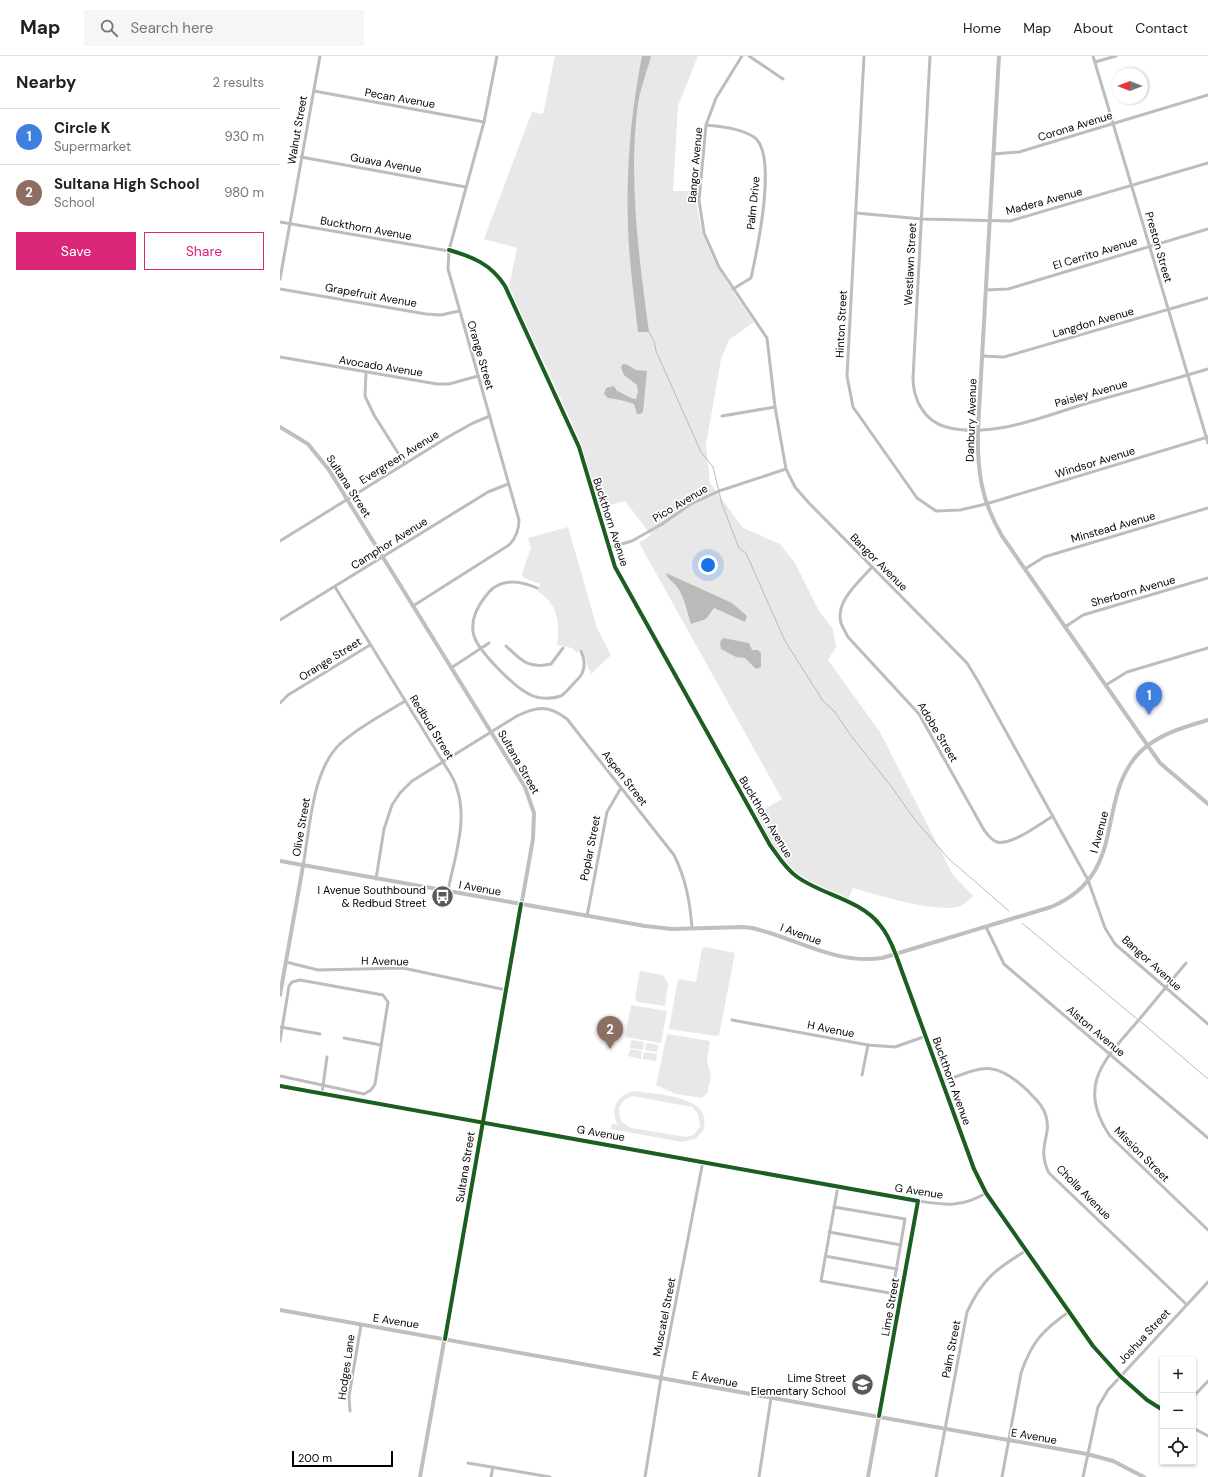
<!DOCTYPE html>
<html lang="en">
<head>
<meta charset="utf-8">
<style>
  :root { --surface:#fff; --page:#f6f6f6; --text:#202124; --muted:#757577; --line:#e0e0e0; --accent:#db2777 }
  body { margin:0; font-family:"DM Sans",sans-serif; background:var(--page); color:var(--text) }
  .controls { position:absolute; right:12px; bottom:12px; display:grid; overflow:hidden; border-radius:0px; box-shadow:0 1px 3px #0004 }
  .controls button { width:36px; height:36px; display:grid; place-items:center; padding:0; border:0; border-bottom:1px solid var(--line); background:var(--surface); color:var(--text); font:20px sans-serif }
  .compass { position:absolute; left:832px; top:12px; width:36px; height:36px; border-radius:50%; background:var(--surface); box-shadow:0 1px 3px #0004; rotate:270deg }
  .scale { position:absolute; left:12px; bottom:10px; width:101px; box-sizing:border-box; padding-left:4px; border:2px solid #000; border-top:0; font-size:11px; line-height:14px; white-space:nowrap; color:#000; -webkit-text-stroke:3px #fff; paint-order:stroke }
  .you { position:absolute; left:428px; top:509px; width:14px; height:14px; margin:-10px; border:3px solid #fff; border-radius:50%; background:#1a73e8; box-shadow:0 0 0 6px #1a73e833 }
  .badge { display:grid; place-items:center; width:26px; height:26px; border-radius:50%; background:var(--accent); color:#fff; font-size:13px; font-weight:700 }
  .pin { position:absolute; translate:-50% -33px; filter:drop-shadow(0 1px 2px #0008) }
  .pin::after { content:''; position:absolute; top:21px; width:14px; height:12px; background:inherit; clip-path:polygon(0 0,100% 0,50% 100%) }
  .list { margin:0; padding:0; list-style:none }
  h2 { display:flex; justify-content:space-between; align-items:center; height:52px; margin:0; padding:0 16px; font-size:17px }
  h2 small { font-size:13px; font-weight:400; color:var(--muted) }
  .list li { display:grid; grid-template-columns:26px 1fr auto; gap:12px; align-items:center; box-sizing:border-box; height:56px; padding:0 16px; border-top:1px solid var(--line) }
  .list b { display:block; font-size:15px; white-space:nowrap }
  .list p { margin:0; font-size:13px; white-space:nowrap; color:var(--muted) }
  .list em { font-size:13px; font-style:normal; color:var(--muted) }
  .actions { display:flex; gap:8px; padding:12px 16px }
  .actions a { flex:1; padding:9px 0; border:1px solid var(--accent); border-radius:0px; text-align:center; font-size:14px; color:var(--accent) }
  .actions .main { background:var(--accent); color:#fff }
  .icon { flex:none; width:22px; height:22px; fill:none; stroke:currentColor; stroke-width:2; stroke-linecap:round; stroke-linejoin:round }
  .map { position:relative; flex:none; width:928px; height:1421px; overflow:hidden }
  header { display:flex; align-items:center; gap:24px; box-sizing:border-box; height:56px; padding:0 20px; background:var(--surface); border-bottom:1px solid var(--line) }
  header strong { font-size:19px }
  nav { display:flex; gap:22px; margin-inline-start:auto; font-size:14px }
  .search { width:280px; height:36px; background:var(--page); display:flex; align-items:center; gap:10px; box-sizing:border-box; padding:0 14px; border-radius:0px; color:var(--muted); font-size:15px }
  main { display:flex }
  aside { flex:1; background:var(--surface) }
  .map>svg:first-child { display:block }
  .green { fill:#e8e8e8; fill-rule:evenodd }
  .water { fill:#bababa }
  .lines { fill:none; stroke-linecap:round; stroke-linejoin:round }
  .stream { stroke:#bababa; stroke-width:1 }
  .street { stroke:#bdbdbd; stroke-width:3 }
  .secondary { stroke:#bfbfbf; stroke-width:4 }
  .cycleway-casing { stroke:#fff; stroke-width:6 }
  .cycleway { stroke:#1b5e20; stroke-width:4 }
  .labels { text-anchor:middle; stroke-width:3.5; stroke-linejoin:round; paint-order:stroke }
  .street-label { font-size:11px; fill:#000; stroke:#fff }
  .poi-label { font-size:11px; fill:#000; stroke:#fff; text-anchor:end }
</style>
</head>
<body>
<header>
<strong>Map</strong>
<div class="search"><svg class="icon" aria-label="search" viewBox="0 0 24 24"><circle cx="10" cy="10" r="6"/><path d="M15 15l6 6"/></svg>Search here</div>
<nav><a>Home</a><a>Map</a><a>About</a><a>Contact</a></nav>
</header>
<main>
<aside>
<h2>Nearby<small>2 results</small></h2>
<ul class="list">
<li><span class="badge" style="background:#3f7fe0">1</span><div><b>Circle K</b><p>Supermarket</p></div><em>930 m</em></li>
<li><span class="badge" style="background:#8d6e63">2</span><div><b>Sultana High School</b><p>School</p></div><em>980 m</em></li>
</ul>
<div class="actions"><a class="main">Save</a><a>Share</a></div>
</aside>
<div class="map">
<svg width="928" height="1421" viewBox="0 0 928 1421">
  <rect width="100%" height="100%" fill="#fff"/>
  <g class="green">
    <path d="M 275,0 L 418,0 L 398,50 L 393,135 L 416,135 C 417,144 417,154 419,163 C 427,202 452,234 474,266 L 449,284 L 441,303 L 426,389 L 430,427 L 463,472 L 500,488 L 515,507 L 539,555 L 553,573 L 556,591 L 548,604 L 600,676 L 673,819 L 693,840 C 690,843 685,848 681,850 C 659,858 597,839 573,832 L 568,843 C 553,836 534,830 520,821 C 499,806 488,780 476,758 L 502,743 L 359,487 L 371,479 L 345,445 L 319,452 L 305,401 L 291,365 L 229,231 L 237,192 L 204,183 L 252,56 L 263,58 Z"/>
    <path d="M 288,471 L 317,572 L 331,599 L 311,618 C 306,609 307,601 301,593 L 297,597 L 292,592 L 277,589 C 280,565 278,548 257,535 L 260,528 L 244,522 L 242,518 L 251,492 L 248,482 Z"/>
    <path d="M 426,891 L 455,897 L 439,979 L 436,980 L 389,973 L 398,923 L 416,926 L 422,893 Z"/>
    <path d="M 360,915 L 383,919 L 388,928 L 385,950 L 357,946 L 355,942 Z"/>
    <path d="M 351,949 L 387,955 L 381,987 L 345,981 Z"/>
    <path d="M 387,978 L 430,985 L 427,1006 L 431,1019 L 427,1038 L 421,1042 L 396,1038 L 376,1029 Z"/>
    <path d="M 351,984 L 364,986 L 363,994 L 350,992 Z"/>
    <path d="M 366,987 L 378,989 L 377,996 L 365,994 Z"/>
    <path d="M 350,993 L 362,995 L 361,1003 L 348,1000 Z"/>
    <path d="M 364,996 L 377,998 L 376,1005 L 363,1003 Z"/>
    <path d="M 355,1035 C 378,1039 435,1039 423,1075 L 415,1083 L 402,1086 L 331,1073 L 332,1068 L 338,1069 C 329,1053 338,1037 355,1035 ZM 352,1040 L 412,1051 L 418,1058 L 420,1071 L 413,1079 L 406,1081 L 351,1072 L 343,1067 L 340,1062 L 339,1052 L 344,1044 Z"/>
  </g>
  <g class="water">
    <path d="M 362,0 L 371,0 C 367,15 361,31 358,47 C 348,120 359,203 369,276 L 358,276 C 354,241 349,205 348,170 C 346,112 351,56 362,0 Z"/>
    <path d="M 343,308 L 346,308 L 356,314 L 367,315 L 363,356 L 360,358 L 357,358 L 354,348 C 346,345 337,343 328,342 L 324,338 L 326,332 L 334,330 L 337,335 C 344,337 349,343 356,343 L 358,336 L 357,329 L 344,319 L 341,311 Z"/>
    <path d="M 386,517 L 452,547 L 467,560 L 465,566 L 434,552 L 426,563 L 411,568 C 407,556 405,543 398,532 C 394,526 388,524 386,517 Z"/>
    <path d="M 443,582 L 469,587 L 472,594 L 478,594 L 481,597 L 481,611 L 476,613 L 465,602 L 456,601 L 441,593 L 440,586 Z"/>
  </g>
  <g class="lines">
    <g class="stream">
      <path d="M 368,274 L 374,285 L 376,295 L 421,396 L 433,411 L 442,448 L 459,492 L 466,497 L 505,585 L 543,645 L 554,655 L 572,681 L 611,730 L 635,764 L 669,803 L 729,855"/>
      <path d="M 742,867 L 857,963"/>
      <path d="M 860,965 L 928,1023"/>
    </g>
    <g class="street">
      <path d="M 462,0 L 436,42 L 426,69 L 419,144 L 424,177 L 439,211 L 487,282 L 495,351 L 506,413 L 515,431 L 528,446 L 687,607 L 698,625 L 808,824 L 825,872 L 835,888 L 928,968"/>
      <path d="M 469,0 L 503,23"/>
      <path d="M 584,0 L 567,320 L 573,351 L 637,442 L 656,455 L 680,454 L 706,448 L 928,381"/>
      <path d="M 650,0 L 633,322 C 633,343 644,365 666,371 C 713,383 764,360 808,347 C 848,336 888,325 928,313"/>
      <path d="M 813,0 L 928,387"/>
      <path d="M 815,6 L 836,0"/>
      <path d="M 34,35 L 204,66"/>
      <path d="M 426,69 C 443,71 459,72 474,81 C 498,98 477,195 471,222 L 453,233"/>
      <path d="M 713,98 L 739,96 L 928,39"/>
      <path d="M 21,101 L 186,131"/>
      <path d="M 576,157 L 642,163 L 730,165 L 928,107"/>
      <path d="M 0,166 L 169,195"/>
      <path d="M 169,194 C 193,201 211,208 225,230 L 299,391 L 335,511 L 490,789 C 498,800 505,812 516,820 C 541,839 580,843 600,869 C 608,878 612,889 616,899 L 694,1113 L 706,1137 L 813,1290 L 840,1320 L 867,1344 L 883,1354"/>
      <path d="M 0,223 L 40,0"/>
      <path d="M 0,233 L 146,258 L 161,259 L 179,255"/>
      <path d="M 706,234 L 728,233 L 928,173"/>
      <path d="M 702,300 L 724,301 L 928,242"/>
      <path d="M 0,301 L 157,328 L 169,328 L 198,320"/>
      <path d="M 86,317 L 85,340 L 94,359 L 125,408"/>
      <path d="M 442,360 L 495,351"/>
      <path d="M 0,485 L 168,381 L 193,367 L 210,360"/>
      <path d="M 328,492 L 352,485 L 382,468 L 411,448 L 439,435 L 506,413"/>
      <path d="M 592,511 C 579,526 555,545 561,567 C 563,572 566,577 568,581 L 639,658 L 704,774 C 708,779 711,784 717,786 C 731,790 761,767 773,760"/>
      <path d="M 745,513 L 764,501 L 928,452"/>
      <path d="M 55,531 L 163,706 C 168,714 175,723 177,733 C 188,765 174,803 168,835"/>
      <path d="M 257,532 C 241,525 222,522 209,536 C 199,548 189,563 194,580 C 199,596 236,633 251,639 C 258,643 272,643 281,640 C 286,637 292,629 296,625 C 306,616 306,606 301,595"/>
      <path d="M 133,550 L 229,489 C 236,482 239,474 239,464 L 168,213 L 169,194 L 204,66 L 217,0"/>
      <path d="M 0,564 L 208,436 L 228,428"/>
      <path d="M 785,571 L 803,559 L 928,522"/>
      <path d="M 226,590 C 242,605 248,613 271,608 L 283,592"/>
      <path d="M 171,612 L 209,587"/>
      <path d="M 826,629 L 847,616 L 928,592"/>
      <path d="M 0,647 L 8,639 L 90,589"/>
      <path d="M 23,810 C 30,772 32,713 61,687 C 80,670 104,658 125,645"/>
      <path d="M 96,823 L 104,773 L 112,749 L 120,737 L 132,725 L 237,660 C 257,650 269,649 287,663 L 394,799 C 406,823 410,846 412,872"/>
      <path d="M 307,860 L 327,756 L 341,732"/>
      <path d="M 706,871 L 724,908 L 928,1082"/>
      <path d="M 6,906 L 38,914 L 123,912 L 226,934"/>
      <path d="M 906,907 C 890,926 874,946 857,966 C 824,1004 796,1030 830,1080 L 928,1174"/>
      <path d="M 452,964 L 588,989 L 615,991 L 646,980"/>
      <path d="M 0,971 L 40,978"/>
      <path d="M 64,982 L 101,989"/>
      <path d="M 0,985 L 9,930 L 12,926 L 20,924 L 103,939 L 108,946 L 95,1028 L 91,1034 L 84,1038 L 0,1020"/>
      <path d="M 582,1019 L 588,989"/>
      <path d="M 662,1026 C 702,1011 714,1002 748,1035 C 755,1043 763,1049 766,1060 C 772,1080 756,1091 769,1117 L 906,1248"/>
      <path d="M 42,1037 L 47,1001"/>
      <path d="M 558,1130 L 541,1225 L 621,1239"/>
      <path d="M 638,1145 C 665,1149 681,1152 706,1137"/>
      <path d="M 554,1151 L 625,1163 L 612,1238"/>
      <path d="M 549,1176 L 621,1189"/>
      <path d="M 545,1200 L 617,1213"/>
      <path d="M 913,1341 L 928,1325"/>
      <path d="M 70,1355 L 69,1340 L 81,1269"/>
      <path d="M 913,1372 L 928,1380"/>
      <path d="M 188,1407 L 270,1421"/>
      <path d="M 211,1421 L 213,1411"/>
      <path d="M 365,1421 L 381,1322 L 423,1105"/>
      <path d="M 479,1421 L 491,1342"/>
      <path d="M 656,1421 L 687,1256 C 703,1222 716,1213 747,1194"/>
      <path d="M 722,1421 L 741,1317 C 752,1285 763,1274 790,1255"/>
      <path d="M 803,1421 L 818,1351 L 828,1334 L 928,1226"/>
    </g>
    <g class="secondary">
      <path d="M 719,0 L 698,373 C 697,415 701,444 722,480 L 868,690 L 880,707 L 928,748"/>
      <path d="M 0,371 L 28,388 L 49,414 L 245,731 L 254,757 L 253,783 L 140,1421"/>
      <path d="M 0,805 L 365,870 L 392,873 L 463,871 L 472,872 C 516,882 555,909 602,902 L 771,851 C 850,818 814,743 860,696 C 879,678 904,671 928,664"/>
      <path d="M 0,939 L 23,810"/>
      <path d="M 0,1030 L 638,1145 L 588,1421"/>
      <path d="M 0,1254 L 807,1398 L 833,1405 L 864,1421"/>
    </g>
    <defs>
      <g id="cycleway">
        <path d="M 169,194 C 193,201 211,208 225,230 L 299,391 L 335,511 L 490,789 C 498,800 505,812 516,820 C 541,839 580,843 600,869 C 608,878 612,889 616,899 L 694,1113 L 706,1137 L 813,1290 L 840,1320 L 867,1344 L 883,1354"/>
        <path d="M 0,1030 L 638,1145 L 599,1360"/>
        <path d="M 165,1283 L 241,848"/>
      </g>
    </defs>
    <use href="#cycleway" class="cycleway-casing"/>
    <use href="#cycleway" class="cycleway"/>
  </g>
  <defs>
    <symbol id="bus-disc" viewBox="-11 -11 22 22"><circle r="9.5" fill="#595959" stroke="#fff"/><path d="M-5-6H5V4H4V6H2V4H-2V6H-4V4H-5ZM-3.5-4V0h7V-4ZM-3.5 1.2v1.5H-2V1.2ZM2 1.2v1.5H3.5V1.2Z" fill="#fff"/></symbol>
    <symbol id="school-disc" viewBox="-11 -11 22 22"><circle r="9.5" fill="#595959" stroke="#fff"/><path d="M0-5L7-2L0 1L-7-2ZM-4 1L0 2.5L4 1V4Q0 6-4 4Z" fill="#fff"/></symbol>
  </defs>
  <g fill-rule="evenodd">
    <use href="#bus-disc" x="150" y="828" width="25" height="25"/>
    <use href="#school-disc" x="570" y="1316" width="25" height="25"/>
  </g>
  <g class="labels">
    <g class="street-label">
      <text transform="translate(120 42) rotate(10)" y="4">Pecan Avenue</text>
      <text transform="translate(795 70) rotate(-17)" y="4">Corona Avenue</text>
      <text transform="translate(17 74) rotate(-80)" y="4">Walnut Street</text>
      <text transform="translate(106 107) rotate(10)" y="4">Guava Avenue</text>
      <text transform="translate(415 109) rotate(-85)" y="4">Bangor Avenue</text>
      <text transform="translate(764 145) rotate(-15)" y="4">Madera Avenue</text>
      <text transform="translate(473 147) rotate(-84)" y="4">Palm Drive</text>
      <text transform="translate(86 172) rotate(10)" y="4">Buckthorn Avenue</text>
      <text transform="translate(879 191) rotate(74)" y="4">Preston Street</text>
      <text transform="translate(815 197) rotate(-17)" y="4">El Cerrito Avenue</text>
      <text transform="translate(630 208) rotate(-87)" y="4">Westlawn Street</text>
      <text transform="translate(91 239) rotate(10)" y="4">Grapefruit Avenue</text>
      <text transform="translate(813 266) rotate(-16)" y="4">Langdon Avenue</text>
      <text transform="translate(561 268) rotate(-87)" y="4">Hinton Street</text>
      <text transform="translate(201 299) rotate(74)" y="4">Orange Street</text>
      <text transform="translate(101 310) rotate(9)" y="4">Avocado Avenue</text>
      <text transform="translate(811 337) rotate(-16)" y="4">Paisley Avenue</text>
      <text transform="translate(691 364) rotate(-88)" y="4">Danbury Avenue</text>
      <text transform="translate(119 401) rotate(-32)" y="4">Evergreen Avenue</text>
      <text transform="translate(815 406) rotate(-17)" y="4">Windsor Avenue</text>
      <text transform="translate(69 430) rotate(57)" y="4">Sultana Street</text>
      <text transform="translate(400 447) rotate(-31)" y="4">Pico Avenue</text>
      <text transform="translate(331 466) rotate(72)" y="4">Buckthorn Avenue</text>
      <text transform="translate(833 471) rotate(-16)" y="4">Minstead Avenue</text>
      <text transform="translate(109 487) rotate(-32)" y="4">Camphor Avenue</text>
      <text transform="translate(599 506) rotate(45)" y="4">Bangor Avenue</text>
      <text transform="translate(853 535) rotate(-16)" y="4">Sherborn Avenue</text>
      <text transform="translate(50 603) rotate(-32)" y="4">Orange Street</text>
      <text transform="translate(152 671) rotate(58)" y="4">Redbud Street</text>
      <text transform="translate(658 676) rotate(59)" y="4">Adobe Street</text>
      <text transform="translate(239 706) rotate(60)" y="4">Sultana Street</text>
      <text transform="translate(345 722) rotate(52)" y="4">Aspen Street</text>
      <text transform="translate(486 761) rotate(59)" y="4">Buckthorn Avenue</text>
      <text transform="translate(21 771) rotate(-80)" y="4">Olive Street</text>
      <text transform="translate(819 776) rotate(-75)" y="4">I Avenue</text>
      <text transform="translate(310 792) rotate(-79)" y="4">Poplar Street</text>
      <text transform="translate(200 832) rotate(10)" y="4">I Avenue</text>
      <text transform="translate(521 878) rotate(20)" y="4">I Avenue</text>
      <text transform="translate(105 905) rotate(1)" y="4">H Avenue</text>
      <text transform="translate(872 907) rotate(42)" y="4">Bangor Avenue</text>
      <text transform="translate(551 973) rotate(11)" y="4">H Avenue</text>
      <text transform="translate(816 975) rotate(40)" y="4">Alston Avenue</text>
      <text transform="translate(672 1025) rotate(70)" y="4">Buckthorn Avenue</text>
      <text transform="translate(321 1077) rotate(10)" y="4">G Avenue</text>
      <text transform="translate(862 1098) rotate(45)" y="4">Mission Street</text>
      <text transform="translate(185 1111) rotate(-81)" y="4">Sultana Street</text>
      <text transform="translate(639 1135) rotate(9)" y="4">G Avenue</text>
      <text transform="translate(804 1136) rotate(45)" y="4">Cholla Avenue</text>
      <text transform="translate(610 1251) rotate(-80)" y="4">Lime Street</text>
      <text transform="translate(384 1261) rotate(-79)" y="4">Muscatel Street</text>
      <text transform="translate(116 1265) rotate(9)" y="4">E Avenue</text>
      <text transform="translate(864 1280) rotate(-47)" y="4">Joshua Street</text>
      <text transform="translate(671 1293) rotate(-79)" y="4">Palm Street</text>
      <text transform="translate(66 1311) rotate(-82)" y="4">Hodges Lane</text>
      <text transform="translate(435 1323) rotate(11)" y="4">E Avenue</text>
      <text transform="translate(754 1380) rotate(10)" y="4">E Avenue</text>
    </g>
    <g class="poi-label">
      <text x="146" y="838">I Avenue Southbound<tspan x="146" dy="13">&amp; Redbud Street</tspan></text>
      <text x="566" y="1326">Lime Street<tspan x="566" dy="13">Elementary School</tspan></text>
    </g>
  </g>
</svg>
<div class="controls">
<button>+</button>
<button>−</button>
<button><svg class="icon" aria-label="locate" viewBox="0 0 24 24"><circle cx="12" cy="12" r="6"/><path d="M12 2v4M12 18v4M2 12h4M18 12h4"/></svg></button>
</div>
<svg class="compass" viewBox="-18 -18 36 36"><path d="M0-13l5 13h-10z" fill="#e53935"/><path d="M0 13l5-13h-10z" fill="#757577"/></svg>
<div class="scale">200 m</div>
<div class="you"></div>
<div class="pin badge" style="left:869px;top:659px;background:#3f7fe0">1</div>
<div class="pin badge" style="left:330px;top:993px;background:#8d6e63">2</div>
</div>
</main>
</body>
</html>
